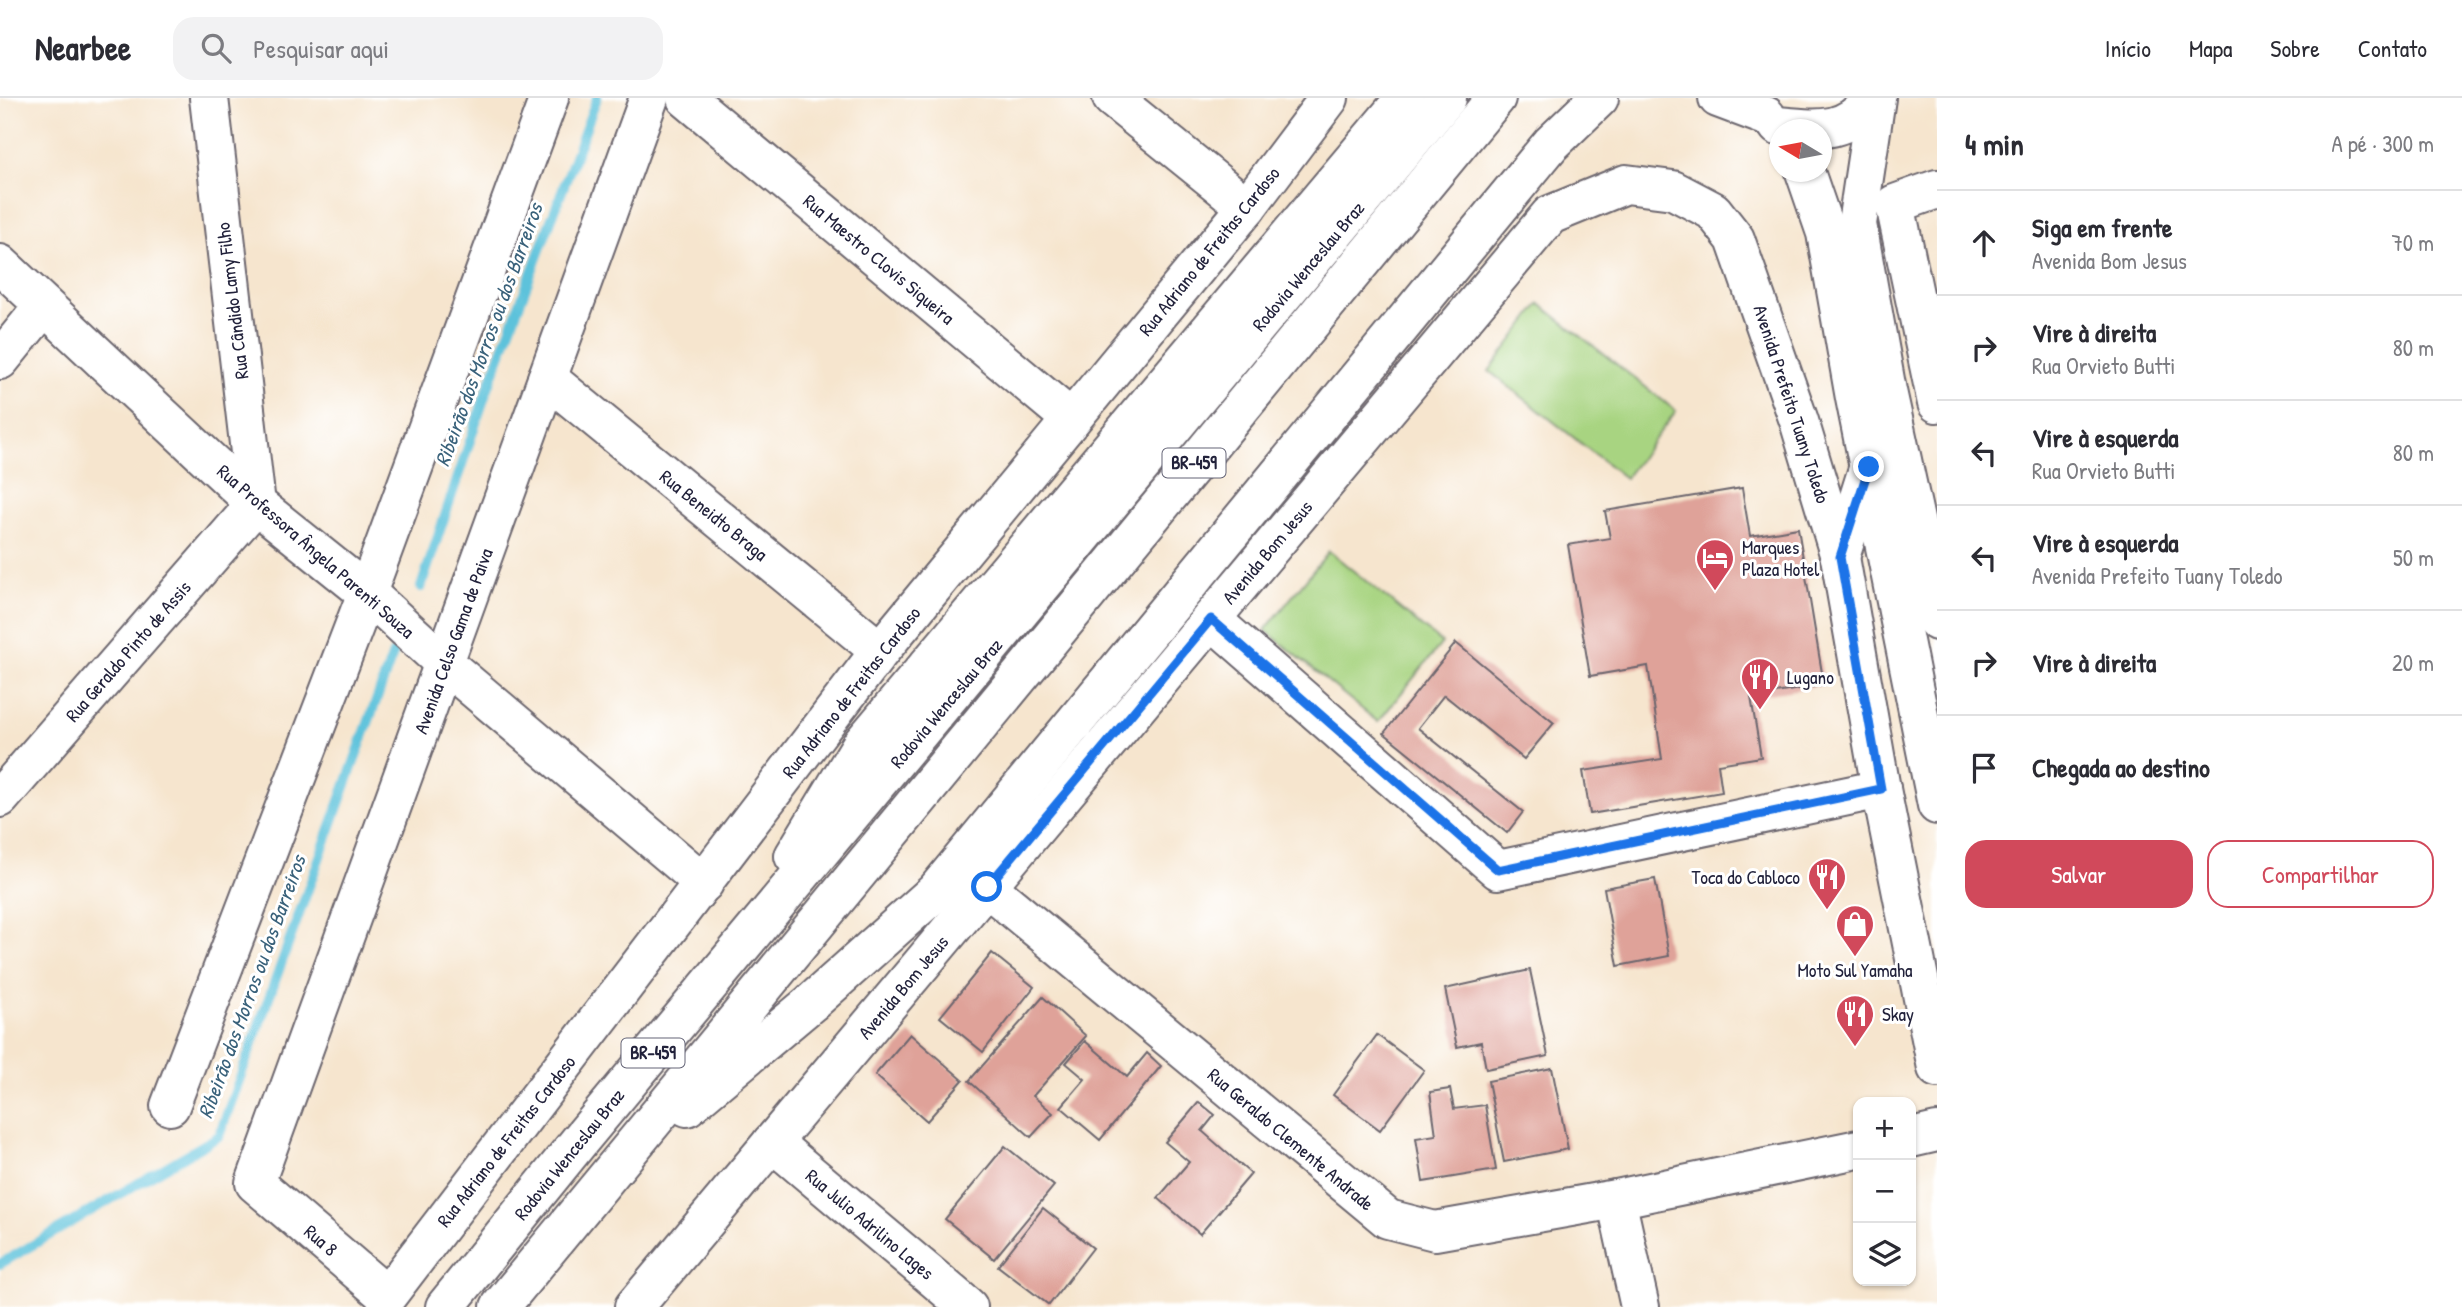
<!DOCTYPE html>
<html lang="pt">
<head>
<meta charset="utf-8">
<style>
  :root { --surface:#fff; --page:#f2f2f3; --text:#2b2b33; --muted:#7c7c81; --line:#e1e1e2; --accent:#d1495b }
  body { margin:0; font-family:"Patrick Hand",sans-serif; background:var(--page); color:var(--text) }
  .controls { position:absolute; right:21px; bottom:21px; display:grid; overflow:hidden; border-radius:14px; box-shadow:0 2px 5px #0004 }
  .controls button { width:63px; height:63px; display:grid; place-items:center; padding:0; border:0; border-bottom:2px solid var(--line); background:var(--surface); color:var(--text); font:35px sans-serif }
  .compass { position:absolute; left:1769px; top:21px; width:63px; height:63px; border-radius:50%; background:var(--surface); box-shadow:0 2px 5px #0004; rotate:280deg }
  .stop { position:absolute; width:21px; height:21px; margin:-16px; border:5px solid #1a73e8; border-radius:50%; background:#fff }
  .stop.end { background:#1a73e8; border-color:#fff; box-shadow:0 2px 7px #0008 }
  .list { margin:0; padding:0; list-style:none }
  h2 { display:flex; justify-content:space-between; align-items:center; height:91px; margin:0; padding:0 28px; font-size:30px }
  h2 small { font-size:23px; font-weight:400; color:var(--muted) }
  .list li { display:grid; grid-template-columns:46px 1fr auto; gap:21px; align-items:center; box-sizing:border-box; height:105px; padding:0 28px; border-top:2px solid var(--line) }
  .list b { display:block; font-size:26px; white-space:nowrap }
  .list p { margin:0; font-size:23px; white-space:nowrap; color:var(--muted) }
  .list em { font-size:23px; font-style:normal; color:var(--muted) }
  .actions { display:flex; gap:14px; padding:21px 28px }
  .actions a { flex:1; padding:16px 0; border:2px solid var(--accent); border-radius:21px; text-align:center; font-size:24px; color:var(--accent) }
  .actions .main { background:var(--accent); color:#fff }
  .icon { flex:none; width:38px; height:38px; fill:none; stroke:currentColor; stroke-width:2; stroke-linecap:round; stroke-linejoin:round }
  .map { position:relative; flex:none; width:1937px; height:1209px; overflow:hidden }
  header { display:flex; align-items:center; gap:42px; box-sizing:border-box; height:98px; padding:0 35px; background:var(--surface); border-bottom:2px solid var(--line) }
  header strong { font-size:33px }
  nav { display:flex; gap:38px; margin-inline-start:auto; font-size:24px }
  .search { width:490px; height:63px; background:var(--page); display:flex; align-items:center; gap:18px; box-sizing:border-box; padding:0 24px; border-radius:21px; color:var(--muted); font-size:26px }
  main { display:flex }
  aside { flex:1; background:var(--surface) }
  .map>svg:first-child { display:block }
  .green { fill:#a8d481; stroke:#657b5e; stroke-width:2 }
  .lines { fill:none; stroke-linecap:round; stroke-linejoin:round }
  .stream { stroke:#5dc2db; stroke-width:10 }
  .building { fill:#dfa299 }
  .minor-casing { stroke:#6c666e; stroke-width:42 }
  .major-casing { stroke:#6c666e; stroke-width:42 }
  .minor { stroke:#fff; stroke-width:38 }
  .major { stroke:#fff; stroke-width:38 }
  .route { stroke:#1a73e8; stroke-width:9 }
  .labels { text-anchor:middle; stroke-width:6; stroke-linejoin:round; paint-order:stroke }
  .shield { fill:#fff; stroke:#646476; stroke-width:2 }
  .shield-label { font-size:18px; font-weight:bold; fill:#22223b }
  .street-label { font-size:19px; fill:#22223b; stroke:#fff }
  .poi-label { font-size:19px; fill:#22223b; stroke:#fff; text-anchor:start }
  .water-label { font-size:21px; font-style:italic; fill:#3a627b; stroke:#fff }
</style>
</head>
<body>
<header>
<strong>Nearbee</strong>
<div class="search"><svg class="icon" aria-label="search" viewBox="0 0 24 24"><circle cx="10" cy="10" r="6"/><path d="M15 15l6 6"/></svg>Pesquisar aqui</div>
<nav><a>Início</a><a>Mapa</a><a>Sobre</a><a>Contato</a></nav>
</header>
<main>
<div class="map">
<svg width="1937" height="1209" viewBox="0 0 1937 1209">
  <rect width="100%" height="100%" fill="#fff"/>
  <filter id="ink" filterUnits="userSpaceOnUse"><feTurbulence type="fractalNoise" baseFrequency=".0143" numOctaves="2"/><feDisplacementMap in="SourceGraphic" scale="14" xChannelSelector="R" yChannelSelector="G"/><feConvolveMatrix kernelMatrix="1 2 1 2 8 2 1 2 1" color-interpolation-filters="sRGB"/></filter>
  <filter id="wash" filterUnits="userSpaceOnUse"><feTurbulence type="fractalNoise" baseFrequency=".00686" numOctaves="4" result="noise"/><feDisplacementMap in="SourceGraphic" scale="28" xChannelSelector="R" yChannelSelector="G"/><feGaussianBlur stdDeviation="1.57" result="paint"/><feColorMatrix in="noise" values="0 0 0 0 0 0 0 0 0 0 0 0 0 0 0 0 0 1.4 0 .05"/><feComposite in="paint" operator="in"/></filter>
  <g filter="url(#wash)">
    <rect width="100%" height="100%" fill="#f6e5ce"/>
    <g class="green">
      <path d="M 1540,206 L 1676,313 L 1625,380 L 1489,273 Z"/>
      <path d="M 1329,453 L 1442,545 L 1378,624 L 1265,532 Z"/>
    </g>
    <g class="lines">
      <g class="stream">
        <path d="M 421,489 L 485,298 L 597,0"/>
        <path d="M 0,1166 L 219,1038 L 393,556"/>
      </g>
    </g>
    <g id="blocks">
      <g class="building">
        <path d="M 1742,390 L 1750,438 L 1798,430 L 1824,587 L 1751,599 L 1761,659 L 1718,666 L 1722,694 L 1590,716 L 1583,673 L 1662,661 L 1648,568 L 1590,578 L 1568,447 L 1610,440 L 1605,413 Z"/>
        <path d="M 1456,545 L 1554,625 L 1524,661 L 1444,597 L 1418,630 L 1523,714 L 1507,735 L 1384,635 Z"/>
        <path d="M 1655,781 L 1669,858 L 1618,868 L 1604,790 Z"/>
        <path d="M 992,855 L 1034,889 L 983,954 L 940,919 Z"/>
        <path d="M 1530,872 L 1548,958 L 1486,971 L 1481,944 L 1457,949 L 1445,891 Z"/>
        <path d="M 1043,899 L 1086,938 L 1033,998 L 1053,1015 L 1031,1039 L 969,983 Z"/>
        <path d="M 910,936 L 963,982 L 927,1023 L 875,977 Z"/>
        <path d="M 1377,937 L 1424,972 L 1380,1032 L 1333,997 Z"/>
        <path d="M 1085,943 L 1127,979 L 1147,955 L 1161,968 L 1100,1042 L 1061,1009 L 1085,981 L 1066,965 Z"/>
        <path d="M 1552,970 L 1568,1051 L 1504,1064 L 1488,983 Z"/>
        <path d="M 1450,991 L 1454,1011 L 1485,1007 L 1496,1072 L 1423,1084 L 1416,1040 L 1436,1037 L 1430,994 Z"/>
        <path d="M 1199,1004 L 1215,1017 L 1202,1033 L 1251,1076 L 1200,1136 L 1158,1100 L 1189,1064 L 1165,1044 Z"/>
        <path d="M 1005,1048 L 1054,1088 L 994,1161 L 945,1121 Z"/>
        <path d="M 1043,1110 L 1093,1150 L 1049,1207 L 998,1168 Z"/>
      </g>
    </g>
  </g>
  <g filter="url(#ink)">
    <use href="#blocks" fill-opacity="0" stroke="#6c666e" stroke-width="2"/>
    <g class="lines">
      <defs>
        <g id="minor">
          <path d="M 649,0 L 255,1085 L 387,1198 L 880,553 L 1247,109 L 1329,0"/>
          <path d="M 686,0 L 1071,321"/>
          <path d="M 1112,0 L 1247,109"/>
          <path d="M 1937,91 L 1895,106 L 1937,305"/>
          <path d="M 0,166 L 256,406 L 367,495 L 445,566 L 704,785"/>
          <path d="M 0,262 L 44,208"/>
          <path d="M 547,280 L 880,553"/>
          <path d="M 1211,521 L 1498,772 L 1881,691"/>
          <path d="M 0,700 L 256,406 L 209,0"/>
          <path d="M 987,789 L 1388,1121 L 1435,1133 L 1616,1101 L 1858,1051"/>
          <path d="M 170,1008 L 367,495 L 549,0"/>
          <path d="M 1911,1040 L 1937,1034"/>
          <path d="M 772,1044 L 968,1209"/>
          <path d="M 1616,1101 L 1640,1209"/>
          <path d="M 634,1209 L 1550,117 L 1626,86 L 1673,92 L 1713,113 L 1735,141 L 1799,323 L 1840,459 L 1881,691 L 1937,970"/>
        </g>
        <g id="major">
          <path d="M 1718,0 L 1766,18"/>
          <path d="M 1876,0 L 1857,126 L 1887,293 L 1937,523"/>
          <path d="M 1778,28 C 1820,32 1846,36 1873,0"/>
          <path d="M 1805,74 L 1826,135 L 1855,300 L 1937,707"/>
          <path d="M 1840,459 L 1868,371"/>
          <path d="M 794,758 L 861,647 L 1405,0"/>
          <path d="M 687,1009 L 811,905 L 935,794 L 1551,46 L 1599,0"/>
          <path d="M 445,1209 L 581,1041 L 1447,0"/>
          <path d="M 500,1209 L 1496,0"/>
        </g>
      </defs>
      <use href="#minor" class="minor-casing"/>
      <use href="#major" class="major-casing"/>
      <use href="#minor" class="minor"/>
      <use href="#major" class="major"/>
    </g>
  </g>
  <g class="lines" filter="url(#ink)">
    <path class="route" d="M 987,789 L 1211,521 L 1498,772 L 1881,691 L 1840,459 L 1869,369"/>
  </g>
  <defs>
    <symbol id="hotel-pin" viewBox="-11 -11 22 30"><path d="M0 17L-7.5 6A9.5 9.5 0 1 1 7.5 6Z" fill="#d1495b" stroke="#fff"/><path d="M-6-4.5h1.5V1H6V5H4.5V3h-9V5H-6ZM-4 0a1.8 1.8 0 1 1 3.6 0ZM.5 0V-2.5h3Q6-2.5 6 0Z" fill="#fff"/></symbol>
    <symbol id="restaurant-pin" viewBox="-11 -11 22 30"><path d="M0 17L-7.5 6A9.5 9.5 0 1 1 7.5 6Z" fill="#d1495b" stroke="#fff"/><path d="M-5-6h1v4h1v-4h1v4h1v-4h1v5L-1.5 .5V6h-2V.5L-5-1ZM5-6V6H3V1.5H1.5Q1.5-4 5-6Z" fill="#fff"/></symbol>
    <symbol id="shop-pin" viewBox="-11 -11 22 30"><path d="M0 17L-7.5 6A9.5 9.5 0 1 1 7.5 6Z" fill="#d1495b" stroke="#fff"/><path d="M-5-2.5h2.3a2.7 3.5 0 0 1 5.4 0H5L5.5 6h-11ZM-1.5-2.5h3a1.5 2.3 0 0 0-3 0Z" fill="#fff"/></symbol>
  </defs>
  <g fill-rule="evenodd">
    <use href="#hotel-pin" x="1693" y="438" width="44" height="60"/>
    <use href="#restaurant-pin" x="1738" y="557" width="44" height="60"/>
    <use href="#restaurant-pin" x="1805" y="757" width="44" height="60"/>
    <use href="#shop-pin" x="1833" y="804" width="44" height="60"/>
    <use href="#restaurant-pin" x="1833" y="894" width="44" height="60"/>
  </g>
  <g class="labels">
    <g class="shield">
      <rect x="1162.5" y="350.5" width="63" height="29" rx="5"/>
      <rect x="621.5" y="940.5" width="63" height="29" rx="5"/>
    </g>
    <g class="shield-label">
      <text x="1194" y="371">BR-459</text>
      <text x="653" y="961">BR-459</text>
    </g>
    <g class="street-label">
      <text transform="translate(1209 153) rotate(-51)" y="7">Rua Adriano de Freitas Cardoso</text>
      <text transform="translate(879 161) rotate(40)" y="7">Rua Maestro Clovis Siqueira</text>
      <text transform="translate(1308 168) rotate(-50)" y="7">Rodovia Wenceslau Braz</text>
      <text transform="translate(232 203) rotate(-97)" y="7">Rua Cândido Lamy Filho</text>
      <text transform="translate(1792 306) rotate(72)" y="7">Avenida Prefeito Tuany Toledo</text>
      <text transform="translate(714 417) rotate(39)" y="7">Rua Beneidto Braga</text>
      <text transform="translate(316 453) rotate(41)" y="7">Rua Professora Ângela Parenti Souza</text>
      <text transform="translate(1267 454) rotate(-50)" y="7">Avenida Bom Jesus</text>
      <text transform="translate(453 543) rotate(-70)" y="7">Avenida Celso Gama de Paiva</text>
      <text transform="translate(128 553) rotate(-49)" y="7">Rua Geraldo Pinto de Assis</text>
      <text transform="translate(851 594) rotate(-52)" y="7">Rua Adriano de Freitas Cardoso</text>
      <text transform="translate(946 605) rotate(-50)" y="7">Rodovia Wenceslau Braz</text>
      <text transform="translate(903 889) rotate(-50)" y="7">Avenida Bom Jesus</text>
      <text transform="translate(1291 1041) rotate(40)" y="7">Rua Geraldo Clemente Andrade</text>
      <text transform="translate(506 1043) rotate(-52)" y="7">Rua Adriano de Freitas Cardoso</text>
      <text transform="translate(569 1056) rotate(-51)" y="7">Rodovia Wenceslau Braz</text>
      <text transform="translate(870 1126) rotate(40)" y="7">Rua Julio Adrilino Lages</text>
      <text transform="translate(321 1142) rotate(41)" y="7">Rua 8</text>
    </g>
    <g class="poi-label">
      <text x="1742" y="456">Marques<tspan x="1742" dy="22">Plaza Hotel</tspan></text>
      <text x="1787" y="586">Lugano</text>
      <text x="1800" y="786" text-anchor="end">Toca do Cabloco</text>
      <text x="1855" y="879" text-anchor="middle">Moto Sul Yamaha</text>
      <text x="1882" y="923">Skay</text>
    </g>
    <g class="water-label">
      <text transform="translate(489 237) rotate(-70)" y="7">Ribeirão dos Morros ou dos Barreiros</text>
      <text transform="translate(252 889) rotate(-70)" y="7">Ribeirão dos Morros ou dos Barreiros</text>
    </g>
  </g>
</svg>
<div class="controls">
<button>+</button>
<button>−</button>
<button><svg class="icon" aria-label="layers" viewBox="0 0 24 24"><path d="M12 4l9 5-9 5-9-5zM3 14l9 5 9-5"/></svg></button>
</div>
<svg class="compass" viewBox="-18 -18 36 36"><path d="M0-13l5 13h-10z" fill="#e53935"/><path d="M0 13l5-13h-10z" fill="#7c7c81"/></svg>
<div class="stop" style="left:987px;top:789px"></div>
<div class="stop end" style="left:1869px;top:369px"></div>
</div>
<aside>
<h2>4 min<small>A pé · 300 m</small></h2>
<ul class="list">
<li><svg class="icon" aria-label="ahead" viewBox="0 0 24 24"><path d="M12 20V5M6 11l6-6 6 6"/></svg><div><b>Siga em frente</b><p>Avenida Bom Jesus</p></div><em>70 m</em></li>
<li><svg class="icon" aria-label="right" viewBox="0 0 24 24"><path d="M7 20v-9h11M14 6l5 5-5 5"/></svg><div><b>Vire à direita</b><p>Rua Orvieto Butti</p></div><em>80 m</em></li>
<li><svg class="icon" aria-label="left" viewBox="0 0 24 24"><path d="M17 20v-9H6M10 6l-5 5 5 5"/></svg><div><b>Vire à esquerda</b><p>Rua Orvieto Butti</p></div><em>80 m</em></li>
<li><svg class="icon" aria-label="left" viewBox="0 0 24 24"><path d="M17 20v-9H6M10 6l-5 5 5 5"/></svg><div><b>Vire à esquerda</b><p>Avenida Prefeito Tuany Toledo</p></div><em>50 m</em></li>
<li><svg class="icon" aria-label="right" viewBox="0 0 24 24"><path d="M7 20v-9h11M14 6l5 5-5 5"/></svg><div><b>Vire à direita</b></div><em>20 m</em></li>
<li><svg class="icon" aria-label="arrive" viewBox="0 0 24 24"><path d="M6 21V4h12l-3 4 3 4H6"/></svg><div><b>Chegada ao destino</b></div></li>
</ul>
<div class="actions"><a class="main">Salvar</a><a>Compartilhar</a></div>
</aside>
</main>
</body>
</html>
